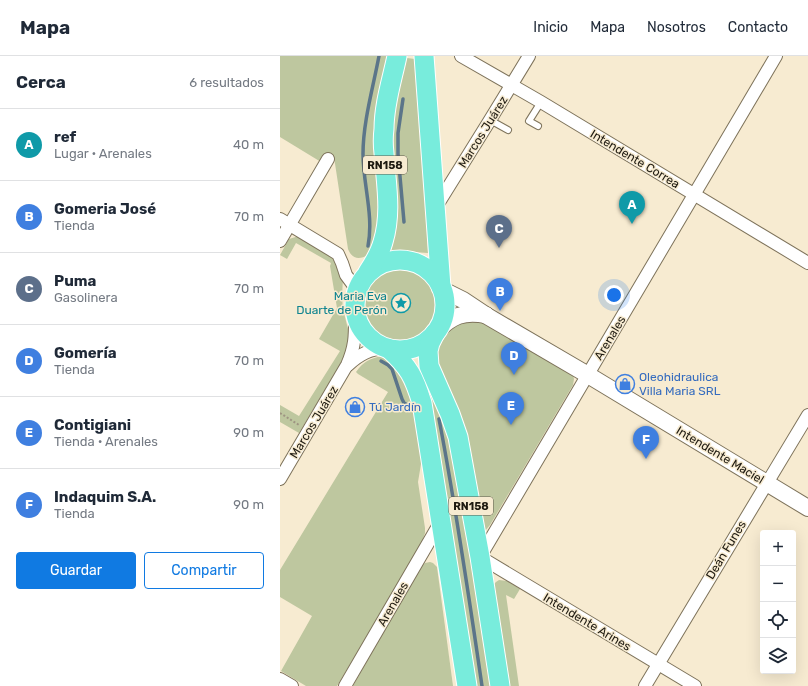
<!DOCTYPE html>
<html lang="es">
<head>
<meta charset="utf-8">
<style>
  :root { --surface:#fff; --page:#f2f2f3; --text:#1f2937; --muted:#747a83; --line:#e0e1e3; --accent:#107ae2 }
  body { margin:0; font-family:Rubik,sans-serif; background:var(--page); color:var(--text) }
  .controls { position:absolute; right:12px; bottom:12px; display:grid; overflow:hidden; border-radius:4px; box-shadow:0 4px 16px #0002 }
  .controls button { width:36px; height:36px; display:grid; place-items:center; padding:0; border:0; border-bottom:1px solid var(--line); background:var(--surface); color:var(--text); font:20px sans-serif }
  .you { position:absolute; left:334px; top:239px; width:14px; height:14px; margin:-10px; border:3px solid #fff; border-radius:50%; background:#1a73e8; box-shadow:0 0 0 6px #1a73e833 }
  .badge { display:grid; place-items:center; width:26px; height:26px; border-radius:50%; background:var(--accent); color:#fff; font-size:13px; font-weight:700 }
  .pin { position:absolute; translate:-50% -33px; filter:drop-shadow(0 1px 2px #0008) }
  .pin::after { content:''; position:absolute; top:21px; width:14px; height:12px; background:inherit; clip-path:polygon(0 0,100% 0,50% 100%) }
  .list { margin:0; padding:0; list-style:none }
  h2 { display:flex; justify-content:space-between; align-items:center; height:52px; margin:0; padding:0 16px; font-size:17px }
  h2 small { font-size:13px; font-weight:400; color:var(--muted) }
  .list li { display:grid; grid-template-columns:26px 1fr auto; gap:12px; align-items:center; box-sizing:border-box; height:72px; padding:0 16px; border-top:1px solid var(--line) }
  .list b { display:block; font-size:15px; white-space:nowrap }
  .list p { margin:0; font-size:13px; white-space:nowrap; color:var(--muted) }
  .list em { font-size:13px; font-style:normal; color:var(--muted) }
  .actions { display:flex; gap:8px; padding:12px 16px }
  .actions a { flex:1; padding:9px 0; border:1px solid var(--accent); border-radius:4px; text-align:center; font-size:14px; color:var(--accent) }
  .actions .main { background:var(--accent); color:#fff }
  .icon { flex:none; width:22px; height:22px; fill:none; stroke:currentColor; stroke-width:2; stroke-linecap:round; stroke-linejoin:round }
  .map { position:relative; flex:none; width:528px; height:630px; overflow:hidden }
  header { display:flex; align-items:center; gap:24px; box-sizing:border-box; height:56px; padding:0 20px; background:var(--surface); border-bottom:1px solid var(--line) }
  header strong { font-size:19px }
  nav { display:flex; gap:22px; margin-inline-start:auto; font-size:14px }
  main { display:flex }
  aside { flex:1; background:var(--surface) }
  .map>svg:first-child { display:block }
  .green { fill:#bec79f }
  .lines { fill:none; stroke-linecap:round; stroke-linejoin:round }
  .stream { stroke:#5b7589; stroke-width:3.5 }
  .service-casing { stroke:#7e735b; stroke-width:8 }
  .minor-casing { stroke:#7e735b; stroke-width:14 }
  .secondary-casing { stroke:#7e735b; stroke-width:18 }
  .trunk-casing { stroke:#fff; stroke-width:21 }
  .path { stroke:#9e9582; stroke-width:2; stroke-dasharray:2 2; stroke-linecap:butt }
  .service { stroke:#fff; stroke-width:6 }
  .minor { stroke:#fff; stroke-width:12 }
  .secondary { stroke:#fff; stroke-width:16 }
  .trunk { stroke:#78ecdc; stroke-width:19 }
  .labels { text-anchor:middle; stroke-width:3; stroke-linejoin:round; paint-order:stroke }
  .shield { fill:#f7ebd1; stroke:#5e584a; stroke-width:1 }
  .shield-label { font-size:11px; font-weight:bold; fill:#1d1910 }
  .street-label { font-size:12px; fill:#1d1910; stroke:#f7ebd1 }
  .culture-label { font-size:12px; fill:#0d838f; stroke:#f7ebd1; text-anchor:end }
  .shop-label { font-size:12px; fill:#366cbe; stroke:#f7ebd1; text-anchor:start }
</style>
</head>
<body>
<header>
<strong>Mapa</strong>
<nav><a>Inicio</a><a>Mapa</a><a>Nosotros</a><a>Contacto</a></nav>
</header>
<main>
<aside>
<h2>Cerca<small>6 resultados</small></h2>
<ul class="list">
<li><span class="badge" style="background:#0f9aa8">A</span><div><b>ref</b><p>Lugar · Arenales</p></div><em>40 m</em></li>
<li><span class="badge" style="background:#3f7fe0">B</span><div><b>Gomeria José</b><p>Tienda</p></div><em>70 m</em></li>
<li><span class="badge" style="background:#5c6f8a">C</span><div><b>Puma</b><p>Gasolinera</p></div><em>70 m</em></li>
<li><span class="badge" style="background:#3f7fe0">D</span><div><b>Gomería</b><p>Tienda</p></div><em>70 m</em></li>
<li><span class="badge" style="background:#3f7fe0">E</span><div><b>Contigiani</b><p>Tienda · Arenales</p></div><em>90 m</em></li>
<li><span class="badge" style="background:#3f7fe0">F</span><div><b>Indaquim S.A.</b><p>Tienda</p></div><em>90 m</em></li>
</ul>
<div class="actions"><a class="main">Guardar</a><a>Compartir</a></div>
</aside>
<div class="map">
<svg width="528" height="630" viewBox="0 0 528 630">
  <rect width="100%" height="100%" fill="#f7ebd1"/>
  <g class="green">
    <path d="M 0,0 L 111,0 L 99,173 L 88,199 C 79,204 72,203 68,193 L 54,101 L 47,97 L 41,106 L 0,81 Z"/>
    <path d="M 127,2 L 135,3 L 146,140 L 148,197 L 133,196 L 107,196 L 109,91 L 123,4 Z"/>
    <path d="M 19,180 L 53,202 L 56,205 L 63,222 L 62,241 L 63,253 L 69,277 L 69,284 L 64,302 L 19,377 L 0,366 L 0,349 L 19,360 L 60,295 L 39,283 L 57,252 L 50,210 L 51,207 L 16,187 L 7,203 L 0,199 L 9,183 Z"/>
    <circle cx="119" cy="248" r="40"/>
    <path d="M 186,265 L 206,266 L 293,319 L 294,323 L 293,329 L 210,469 L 205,475 L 204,476 L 163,327 L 156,298 L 161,283 L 165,277 L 178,268 Z"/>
    <path d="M 102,300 L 109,303 L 127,322 L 143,396 L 138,426 L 145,472 L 145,477 L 141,489 L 57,630 L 26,630 L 1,615 L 32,560 L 0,541 L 0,514 L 108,336 L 78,318 L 76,316 C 84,305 89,303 102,300 Z"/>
    <path d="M 143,317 L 169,369 L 213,630 L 195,630 L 143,324 Z"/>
    <path d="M 150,506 L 153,507 L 157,511 L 173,630 L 73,630 L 139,513 L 145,507 Z"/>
    <path d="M 219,524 L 227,525 L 240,533 L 234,543 L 226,539 L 239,630 L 228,630 L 213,529 L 216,526 Z"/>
  </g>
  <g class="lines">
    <g class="stream">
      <path d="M 123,43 L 118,77 L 118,98 L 124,166"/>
      <path d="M 88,190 C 94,160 83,128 83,98 C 83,66 93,32 99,0"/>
      <path d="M 101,305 L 108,309 L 112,313 L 122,343 L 124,347 L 129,350"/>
      <path d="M 159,363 C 176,451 189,541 202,630"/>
    </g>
    <defs>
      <g id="service">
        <path d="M 210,64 L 228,74"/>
        <path d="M 258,70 L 249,65 L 261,46"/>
      </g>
      <g id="minor">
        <path d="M 181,0 L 261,46 L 528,207"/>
        <path d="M 156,151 L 210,64 L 249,0"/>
        <path d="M 0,163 L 58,198 L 62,207 L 66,219 L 77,234"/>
        <path d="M 0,185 L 48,103"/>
        <path d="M 68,309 C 80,298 90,293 106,292"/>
        <path d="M 0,423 L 67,309 C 76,289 75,277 75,256"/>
        <path d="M 0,623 L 12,630"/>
        <path d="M 65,630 L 161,465"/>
        <path d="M 365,630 L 528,359"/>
        <path d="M 415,630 L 200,501 L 496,0"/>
      </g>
      <g id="secondary">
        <path d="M 163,234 L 183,244 L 207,260 L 308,319 L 528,452"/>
        <path d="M 157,275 C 172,260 183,255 206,259"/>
      </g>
      <g id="trunk">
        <path d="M 144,0 L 161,231"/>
        <circle cx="120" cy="249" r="45"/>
        <path d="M 88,216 C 94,207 100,197 103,186 C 112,157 106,127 104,97 C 103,89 103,81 104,73 C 104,48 112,24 117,0"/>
        <path d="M 155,277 L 150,287 L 148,295 L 149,310 L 170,358 L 178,381 L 200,501 L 220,630"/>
        <path d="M 109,293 C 129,311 134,321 142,347 L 187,630"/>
      </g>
    </defs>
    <use href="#service" class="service-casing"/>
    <use href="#minor" class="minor-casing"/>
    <use href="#secondary" class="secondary-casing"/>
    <use href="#trunk" class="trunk-casing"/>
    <path class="path" d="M 0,357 L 19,369"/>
    <use href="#service" class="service"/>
    <use href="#minor" class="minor"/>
    <use href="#secondary" class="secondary"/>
    <use href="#trunk" class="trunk"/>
  </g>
  <defs>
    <symbol id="sight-ring" viewBox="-11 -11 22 22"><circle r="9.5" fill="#f7ebd1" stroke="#0f9aa8" stroke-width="1.5"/><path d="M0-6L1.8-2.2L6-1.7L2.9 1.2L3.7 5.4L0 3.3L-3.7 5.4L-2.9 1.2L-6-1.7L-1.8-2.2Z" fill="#0f9aa8"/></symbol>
    <symbol id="shop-ring" viewBox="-11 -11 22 22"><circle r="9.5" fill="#f7ebd1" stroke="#3f7fe0" stroke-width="1.5"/><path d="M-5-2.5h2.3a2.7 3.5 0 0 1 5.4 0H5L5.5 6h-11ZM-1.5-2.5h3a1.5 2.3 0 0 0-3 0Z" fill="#3f7fe0"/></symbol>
  </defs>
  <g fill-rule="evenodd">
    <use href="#sight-ring" x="110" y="236" width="22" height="22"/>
    <use href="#shop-ring" x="334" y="317" width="22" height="22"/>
    <use href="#shop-ring" x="64" y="340" width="22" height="22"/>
  </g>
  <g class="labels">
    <g class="shield">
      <rect x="83" y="100" width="44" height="18" rx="3"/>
      <rect x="169" y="441" width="44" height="18" rx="3"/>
    </g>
    <g class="shield-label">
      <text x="105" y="113">RN158</text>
      <text x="191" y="454">RN158</text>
    </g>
    <g class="street-label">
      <text transform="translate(203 76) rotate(-58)" y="4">Marcos Juárez</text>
      <text transform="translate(355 103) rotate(31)" y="4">Intendente Correa</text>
      <text transform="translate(330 282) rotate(-59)" y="4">Arenales</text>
      <text transform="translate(34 366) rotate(-59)" y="4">Marcos Juárez</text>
      <text transform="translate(440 399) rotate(31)" y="4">Intendente Maciel</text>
      <text transform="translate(446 494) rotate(-59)" y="4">Deán Funes</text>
      <text transform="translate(113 548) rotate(-60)" y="4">Arenales</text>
      <text transform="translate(307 566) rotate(31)" y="4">Intendente Arines</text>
    </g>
    <g class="culture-label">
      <text x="107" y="244">Maria Eva<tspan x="107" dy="14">Duarte de Perón</tspan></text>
    </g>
    <g class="shop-label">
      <text x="359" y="325">Oleohidraulica<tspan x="359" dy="14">Villa Maria SRL</tspan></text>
      <text x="89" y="355">Tú Jardín</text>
    </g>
  </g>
</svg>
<div class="controls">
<button>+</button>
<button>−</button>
<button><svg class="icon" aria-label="locate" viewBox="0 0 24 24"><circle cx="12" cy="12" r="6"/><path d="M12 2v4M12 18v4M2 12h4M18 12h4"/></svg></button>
<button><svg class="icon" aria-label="layers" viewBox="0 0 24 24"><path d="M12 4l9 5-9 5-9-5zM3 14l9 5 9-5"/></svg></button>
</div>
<div class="you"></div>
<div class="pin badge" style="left:352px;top:168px;background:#0f9aa8">A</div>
<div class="pin badge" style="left:220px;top:255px;background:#3f7fe0">B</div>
<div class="pin badge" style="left:219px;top:192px;background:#5c6f8a">C</div>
<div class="pin badge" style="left:234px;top:319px;background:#3f7fe0">D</div>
<div class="pin badge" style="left:231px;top:369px;background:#3f7fe0">E</div>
<div class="pin badge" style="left:366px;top:403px;background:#3f7fe0">F</div>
</div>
</main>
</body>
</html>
